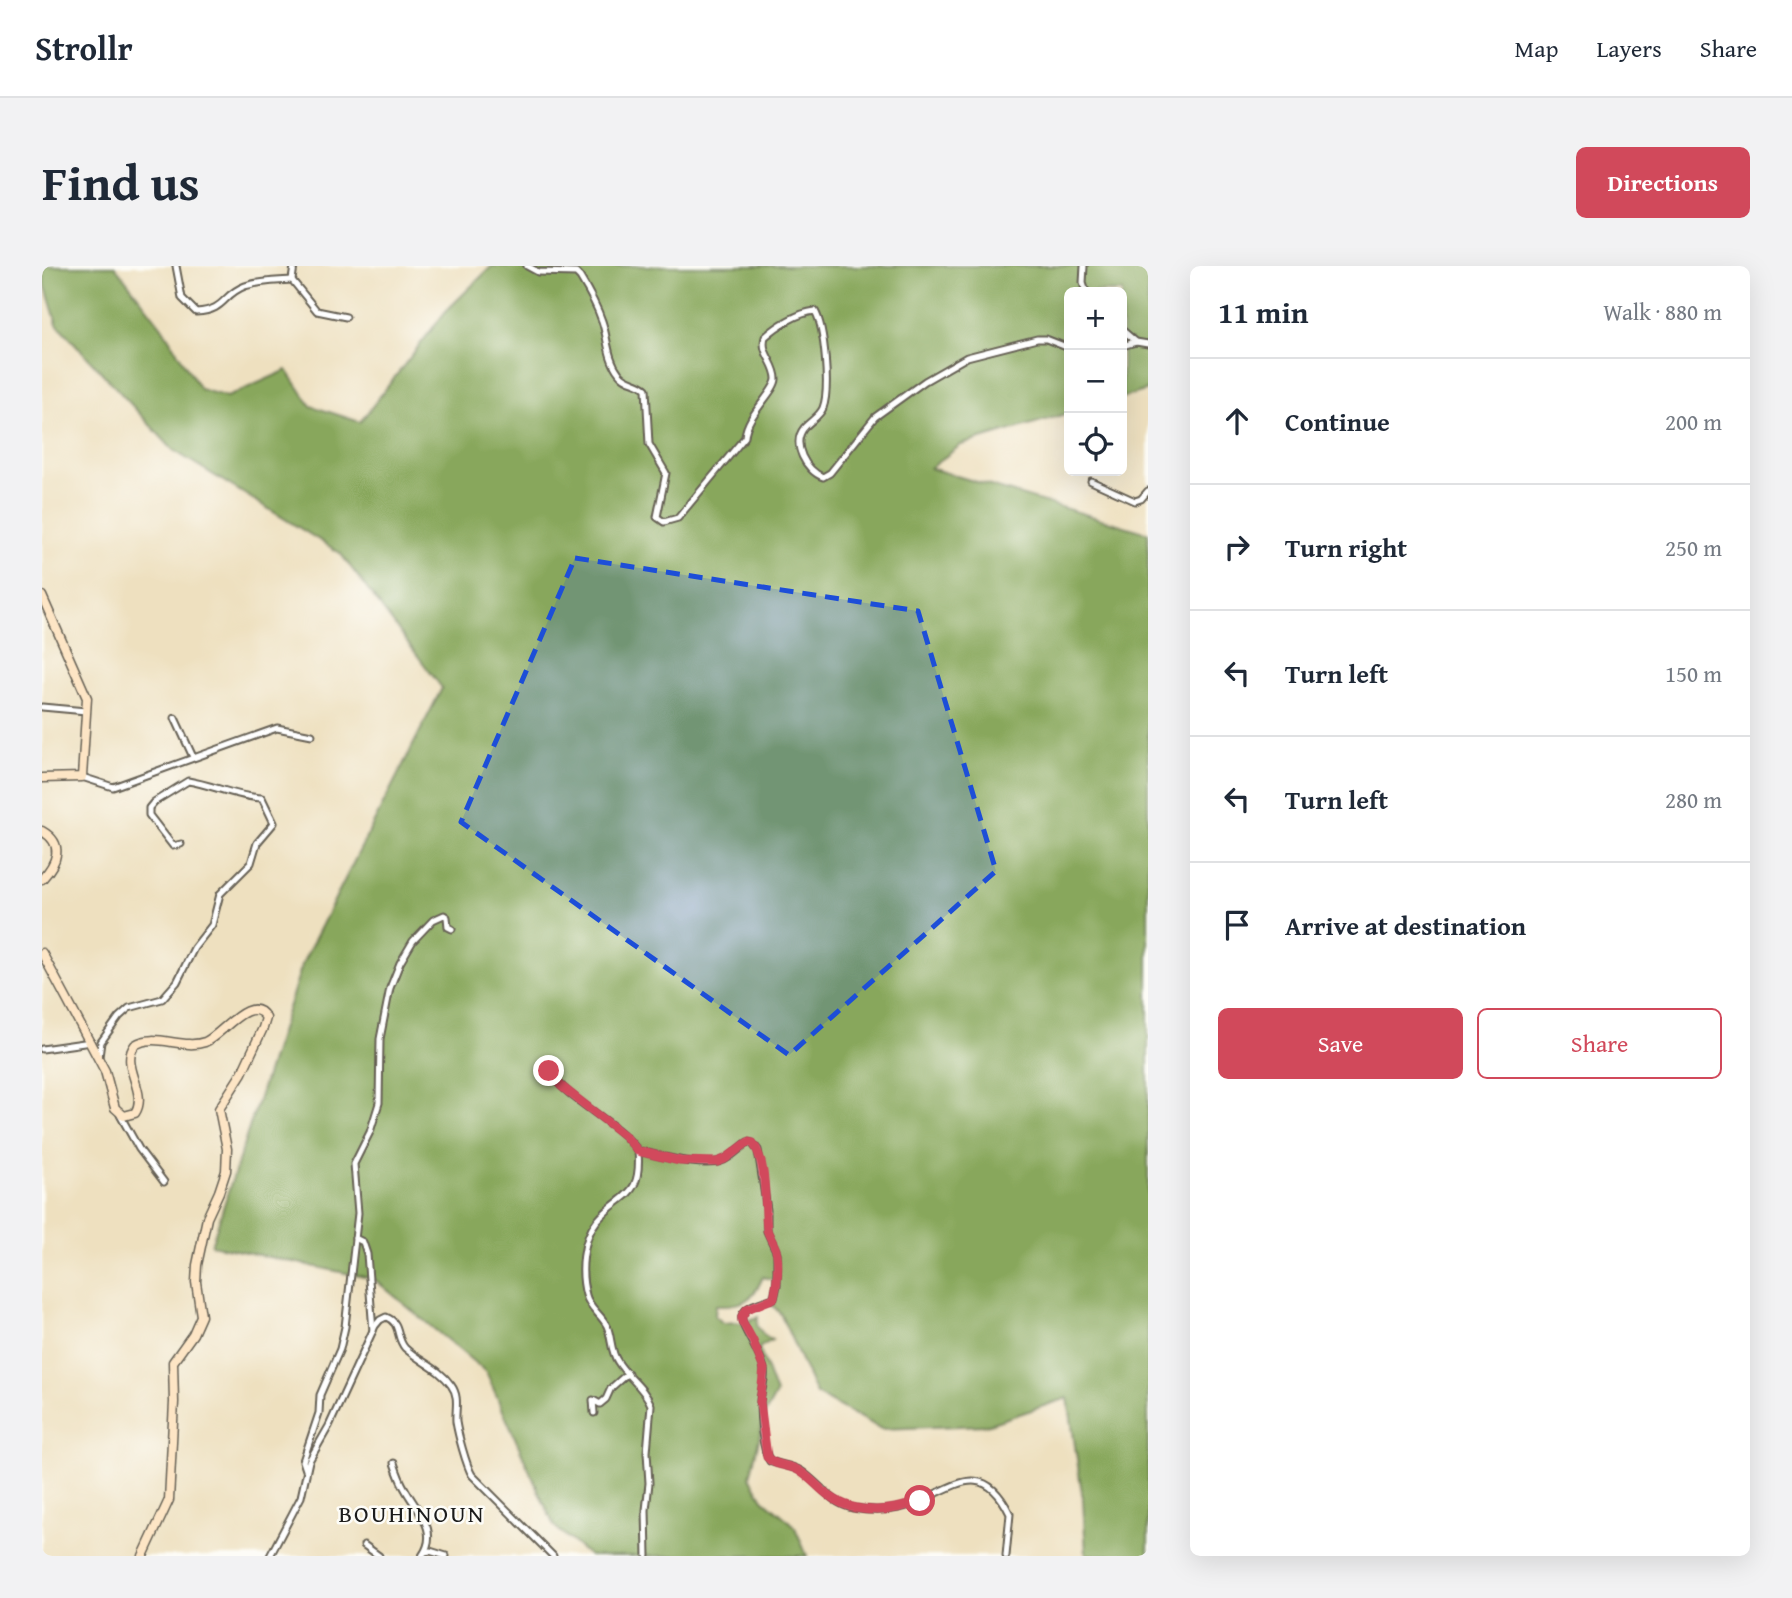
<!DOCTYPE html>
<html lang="en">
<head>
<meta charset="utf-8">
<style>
  :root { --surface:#fff; --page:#f2f2f3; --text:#1f2937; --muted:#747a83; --line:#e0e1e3; --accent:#d1495b }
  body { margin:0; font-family:"Gentium Book Plus",serif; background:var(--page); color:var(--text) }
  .controls { position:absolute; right:21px; top:21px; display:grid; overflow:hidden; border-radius:10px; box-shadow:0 7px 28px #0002 }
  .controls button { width:63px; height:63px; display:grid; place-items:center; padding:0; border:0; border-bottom:2px solid var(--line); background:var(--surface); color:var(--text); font:35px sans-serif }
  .stop { position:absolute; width:21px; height:21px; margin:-16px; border:5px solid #d1495b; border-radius:50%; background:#fff }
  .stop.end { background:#d1495b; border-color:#fff; box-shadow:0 2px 7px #0008 }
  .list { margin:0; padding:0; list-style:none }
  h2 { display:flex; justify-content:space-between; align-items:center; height:91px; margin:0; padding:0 28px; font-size:30px }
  h2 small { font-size:23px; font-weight:400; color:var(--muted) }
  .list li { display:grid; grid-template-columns:46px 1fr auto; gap:21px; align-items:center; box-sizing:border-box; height:126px; padding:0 28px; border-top:2px solid var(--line) }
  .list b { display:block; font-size:26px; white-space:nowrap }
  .list em { font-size:23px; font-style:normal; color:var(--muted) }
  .actions { display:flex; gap:14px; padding:21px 28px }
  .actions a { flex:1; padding:16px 0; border:2px solid var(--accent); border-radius:10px; text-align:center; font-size:24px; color:var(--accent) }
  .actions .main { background:var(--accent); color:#fff }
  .icon { flex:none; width:38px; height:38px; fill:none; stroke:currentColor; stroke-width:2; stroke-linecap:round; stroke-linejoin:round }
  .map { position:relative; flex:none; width:1106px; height:1290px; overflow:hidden; border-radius:10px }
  header { display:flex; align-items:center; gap:42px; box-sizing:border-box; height:98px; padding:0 35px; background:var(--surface); border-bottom:2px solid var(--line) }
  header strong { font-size:33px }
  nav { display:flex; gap:38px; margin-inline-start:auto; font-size:24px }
  .intro { display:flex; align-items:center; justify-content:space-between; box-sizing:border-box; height:168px; padding:0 42px }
  h1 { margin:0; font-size:49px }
  .button { padding:18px 32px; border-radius:10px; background:var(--accent); color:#fff; font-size:24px; font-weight:700 }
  main { display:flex; gap:42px; padding:0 42px }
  aside { flex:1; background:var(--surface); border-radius:10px; box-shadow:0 7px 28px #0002 }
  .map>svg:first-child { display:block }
  .forest { fill:#88a75b; stroke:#52623c; stroke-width:2 }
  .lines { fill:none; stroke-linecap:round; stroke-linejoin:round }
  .street-casing { stroke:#666155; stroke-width:9 }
  .secondary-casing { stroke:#666155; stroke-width:11 }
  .street { stroke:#fff; stroke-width:5 }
  .secondary { stroke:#fde5c5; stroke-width:8 }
  .route { stroke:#d1495b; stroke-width:9 }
  .marked { fill:#1d4ed8; fill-opacity:0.2; stroke:#1d4ed8; stroke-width:5; stroke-dasharray:14 9; stroke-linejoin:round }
  .labels { text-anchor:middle; stroke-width:5; stroke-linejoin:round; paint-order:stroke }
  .quarter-label { font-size:24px; letter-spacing:2px; fill:#1c1c1c; stroke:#fdfcf7 }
</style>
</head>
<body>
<header>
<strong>Strollr</strong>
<nav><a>Map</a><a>Layers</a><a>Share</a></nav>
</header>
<div class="intro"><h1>Find us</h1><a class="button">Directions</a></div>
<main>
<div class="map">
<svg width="1106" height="1290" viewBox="0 0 1106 1290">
  <rect width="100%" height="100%" fill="#fdfcf7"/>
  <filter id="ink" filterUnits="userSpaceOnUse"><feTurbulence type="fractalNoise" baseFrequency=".0143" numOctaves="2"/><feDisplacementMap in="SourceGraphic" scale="14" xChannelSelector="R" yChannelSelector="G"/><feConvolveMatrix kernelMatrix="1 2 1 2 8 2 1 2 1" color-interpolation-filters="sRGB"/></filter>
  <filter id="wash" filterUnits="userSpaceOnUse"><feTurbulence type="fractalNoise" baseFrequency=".00686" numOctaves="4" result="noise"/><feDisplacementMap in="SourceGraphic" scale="28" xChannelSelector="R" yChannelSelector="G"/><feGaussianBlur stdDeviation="1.57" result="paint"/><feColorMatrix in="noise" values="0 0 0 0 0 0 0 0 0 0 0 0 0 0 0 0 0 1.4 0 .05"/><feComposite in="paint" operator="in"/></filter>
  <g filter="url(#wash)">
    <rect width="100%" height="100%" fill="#eee0bf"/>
    <path class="forest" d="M 2,0 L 73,0 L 120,61 L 158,123 L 185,131 L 245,104 L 269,140 L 318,156 L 404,45 L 450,0 L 1106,0 L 1106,124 L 1080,132 L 1080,26 L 1027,26 L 1027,147 L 919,179 L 888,202 L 1106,267 L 1106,1290 L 1044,1289 L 1041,1234 L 1026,1132 L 944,1159 L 839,1163 L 774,1128 L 738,1047 L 728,1037 L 732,1014 L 721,1011 C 710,1036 700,1040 674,1039 L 673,1050 L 681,1057 L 695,1056 L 705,1059 L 709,1053 L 716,1051 L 715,1060 L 722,1069 L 730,1074 L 717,1082 L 734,1128 L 723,1148 L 708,1211 L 721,1233 L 752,1259 L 765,1290 L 547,1290 L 512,1260 L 444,1106 L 332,1013 L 169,979 L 261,696 L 400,422 L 298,287 L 131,184 L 15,58 L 2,15 Z"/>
  </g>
  <g filter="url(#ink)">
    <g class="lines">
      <defs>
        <g id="street">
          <path d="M 134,0 L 140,32 L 154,46 C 185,44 179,29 203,20 C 218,15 235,15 250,14"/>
          <path d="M 252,0 L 250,14 L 275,45 L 304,51"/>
          <path d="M 485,0 L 496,6 L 534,7 L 538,11 C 546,24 555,40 560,55 C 566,72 565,92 577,107 C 584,117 596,115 604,123 L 607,178 L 624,207 L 616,246 L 615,251 L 622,256 L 636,252 L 703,171 C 704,149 734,125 734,113 C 734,97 718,87 723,71 C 736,59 756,47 773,45 C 783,62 788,124 781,142 C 778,150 768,155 762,162 C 749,178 764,205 781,211 L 788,207 L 833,151 L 883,115 L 925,91 L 995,73 L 1004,73 L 1027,82"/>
          <path d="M 1042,0 L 1041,17 L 1044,26"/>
          <path d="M 1080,64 L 1094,76 L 1106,78"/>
          <path d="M 1080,80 L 1094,76"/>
          <path d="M 1049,215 L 1093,235 L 1099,233 L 1106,225"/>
          <path d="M 0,441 L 44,445"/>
          <path d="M 133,452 L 151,491"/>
          <path d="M 40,511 L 71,521 L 235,462 L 270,469"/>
          <path d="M 0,783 L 49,776"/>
          <path d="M 57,791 L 59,776 L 77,751 L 87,742 L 120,733 L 135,716 L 152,682 L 170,659 L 178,628 L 209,597 L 215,577 L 232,557 L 220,532 C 195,531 171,519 146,515 L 112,536 L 107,542 L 107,549 L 131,580 L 139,578"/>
          <path d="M 507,805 C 529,838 573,853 596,885 C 600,934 579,926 555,955 C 540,973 538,1007 544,1029 C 547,1042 559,1048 565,1060 C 570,1071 568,1085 576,1096 C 585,1111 602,1121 609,1139 L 605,1186 L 607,1217 L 604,1244 L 605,1290"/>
          <path d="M 78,849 L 97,883 L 122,916"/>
          <path d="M 596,885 C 617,889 659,902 679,895 C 689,892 697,882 706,876 L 710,877 L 716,884 L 725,944 L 725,965 L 735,987 L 735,1019 L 732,1032 C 723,1035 703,1039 700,1050 C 697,1059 721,1090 722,1104 C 724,1115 718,1126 718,1137 C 718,1150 720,1184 728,1195 C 738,1199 749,1199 759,1205 C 777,1217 788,1237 811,1242 C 828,1245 848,1245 865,1240 C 907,1227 939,1187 968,1248 L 964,1290"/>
          <path d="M 313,972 L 321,976 L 325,988 L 331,1065"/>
          <path d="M 552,1147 L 551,1134 L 558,1138 L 564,1133 L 569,1122 L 586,1107"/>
          <path d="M 352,1197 C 355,1206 358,1215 363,1223 C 375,1245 398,1265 380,1290"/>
          <path d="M 264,1204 L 261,1195 L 277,1147 L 278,1129 L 298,1083 L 303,1061 L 316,947 L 312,898 L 328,866 L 337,837 L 338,773 L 348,722 L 358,697 L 371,675 L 391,654 L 402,649 L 405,651 L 406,661 L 410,663"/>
          <path d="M 322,1279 L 337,1290"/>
          <path d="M 383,1286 L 388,1285 L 404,1290"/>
          <path d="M 228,1290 L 259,1231 L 267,1195 L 287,1160 L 333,1060 L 338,1054 L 344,1051 C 360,1057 353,1071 363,1082 C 378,1096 397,1102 409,1119 C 418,1131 413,1143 414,1156 C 416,1168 424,1199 430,1209 L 511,1290"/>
        </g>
        <g id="secondary">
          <path d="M 0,330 L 45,432 L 40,511 L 0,512"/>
          <path d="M 0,565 C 23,578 15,597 0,613"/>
          <path d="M 0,687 L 63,805 L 73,842 L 82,850 L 93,847 C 107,826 77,799 93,779 C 112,766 141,784 163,776 C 180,769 209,726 224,752 L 221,762 L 200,807 L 177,843 L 185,883 L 184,905 L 177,926 L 165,952 L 155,999 L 154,1016 L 159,1050 L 151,1068 L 131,1096 L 132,1136 L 127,1234 L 101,1290"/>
        </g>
      </defs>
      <use href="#street" class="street-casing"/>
      <use href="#secondary" class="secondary-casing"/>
      <use href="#street" class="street"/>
      <use href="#secondary" class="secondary"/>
    </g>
  </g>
  <g class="lines" filter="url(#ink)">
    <path class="route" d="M 507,805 L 519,820 L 583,870 L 596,885 L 638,895 L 675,896 L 683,893 L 706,876 L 711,877 C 726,898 722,939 725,963 C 727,972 734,979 735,988 C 737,1003 735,1018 732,1032 L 705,1043 L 700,1050 L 700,1055 L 711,1075 L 722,1103 L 718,1136 L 725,1191 C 733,1201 749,1198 759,1206 C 770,1213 778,1224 789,1231 C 814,1249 851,1246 878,1235"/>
  </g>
  <path class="marked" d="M 533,292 L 876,345 L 954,605 L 747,789 L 419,556 Z"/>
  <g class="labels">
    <g class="quarter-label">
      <text x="370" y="1256">BOUHINOUN</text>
    </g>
  </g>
</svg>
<div class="controls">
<button>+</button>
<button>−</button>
<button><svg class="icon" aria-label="locate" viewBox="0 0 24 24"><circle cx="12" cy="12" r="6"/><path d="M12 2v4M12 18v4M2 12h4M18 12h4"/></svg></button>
</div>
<div class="stop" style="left:878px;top:1235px"></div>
<div class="stop end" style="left:507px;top:805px"></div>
</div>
<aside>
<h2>11 min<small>Walk · 880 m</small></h2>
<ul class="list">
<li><svg class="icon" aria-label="ahead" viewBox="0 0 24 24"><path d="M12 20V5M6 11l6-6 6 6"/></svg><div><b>Continue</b></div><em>200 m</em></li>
<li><svg class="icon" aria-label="right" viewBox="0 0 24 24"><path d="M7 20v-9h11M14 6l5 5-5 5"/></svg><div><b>Turn right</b></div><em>250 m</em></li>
<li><svg class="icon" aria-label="left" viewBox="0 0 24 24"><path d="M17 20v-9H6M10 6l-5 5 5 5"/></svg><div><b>Turn left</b></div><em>150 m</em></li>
<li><svg class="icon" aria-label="left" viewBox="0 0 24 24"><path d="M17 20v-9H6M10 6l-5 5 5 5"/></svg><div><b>Turn left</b></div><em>280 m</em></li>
<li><svg class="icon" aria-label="arrive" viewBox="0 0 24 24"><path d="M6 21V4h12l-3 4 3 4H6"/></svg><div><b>Arrive at destination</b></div></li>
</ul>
<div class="actions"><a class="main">Save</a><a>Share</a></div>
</aside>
</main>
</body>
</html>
